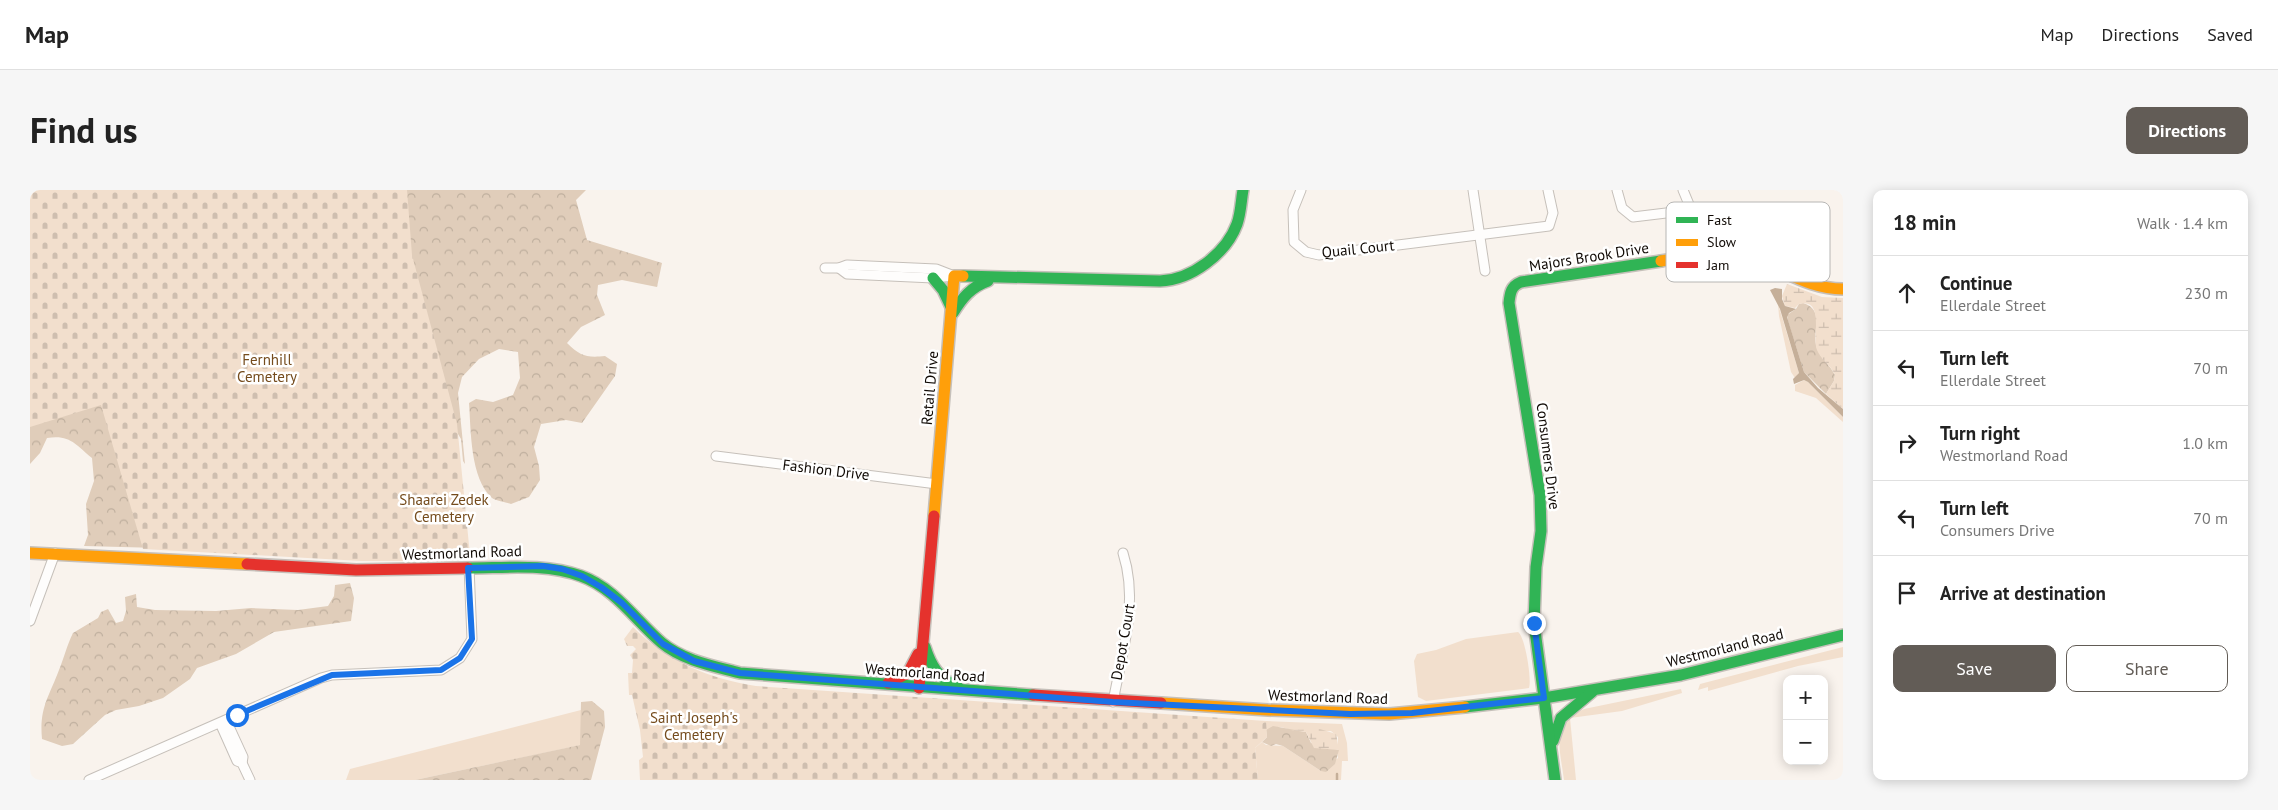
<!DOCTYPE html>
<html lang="en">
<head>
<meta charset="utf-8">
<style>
  :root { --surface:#fff; --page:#f6f6f6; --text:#222; --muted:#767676; --line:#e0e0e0; --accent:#625c56 }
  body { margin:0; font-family:"PT Sans",sans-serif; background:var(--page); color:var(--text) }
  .controls { position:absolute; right:15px; bottom:15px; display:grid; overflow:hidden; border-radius:10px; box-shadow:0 2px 12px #0003 }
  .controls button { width:45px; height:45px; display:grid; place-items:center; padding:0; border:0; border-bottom:1px solid var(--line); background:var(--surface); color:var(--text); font:25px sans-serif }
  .stop { position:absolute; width:15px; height:15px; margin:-11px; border:4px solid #1a73e8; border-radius:50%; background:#fff }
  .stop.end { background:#1a73e8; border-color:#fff; box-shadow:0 1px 5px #0008 }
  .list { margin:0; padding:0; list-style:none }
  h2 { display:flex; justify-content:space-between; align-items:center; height:65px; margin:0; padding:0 20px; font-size:21px }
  h2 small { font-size:16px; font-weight:400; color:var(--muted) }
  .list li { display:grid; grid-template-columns:32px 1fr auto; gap:15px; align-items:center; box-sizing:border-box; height:75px; padding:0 20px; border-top:1px solid var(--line) }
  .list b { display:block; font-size:19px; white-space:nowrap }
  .list p { margin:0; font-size:16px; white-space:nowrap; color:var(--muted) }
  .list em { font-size:16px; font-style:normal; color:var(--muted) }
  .actions { display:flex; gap:10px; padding:15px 20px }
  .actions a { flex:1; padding:11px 0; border:1px solid var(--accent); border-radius:10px; text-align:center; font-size:18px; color:var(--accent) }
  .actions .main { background:var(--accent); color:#fff }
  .icon { flex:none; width:28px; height:28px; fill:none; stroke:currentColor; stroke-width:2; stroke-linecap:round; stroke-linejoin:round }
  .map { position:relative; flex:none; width:1813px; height:590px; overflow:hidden; border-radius:10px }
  header { display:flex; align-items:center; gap:30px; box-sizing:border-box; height:70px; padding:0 25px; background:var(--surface); border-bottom:1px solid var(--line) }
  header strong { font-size:24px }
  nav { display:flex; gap:28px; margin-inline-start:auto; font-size:18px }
  .intro { display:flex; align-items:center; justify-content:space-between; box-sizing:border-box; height:120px; padding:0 30px }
  h1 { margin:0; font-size:35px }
  .button { padding:12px 22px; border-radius:10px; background:var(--accent); color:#fff; font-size:18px; font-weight:700 }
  main { display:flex; gap:30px; padding:0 30px }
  aside { flex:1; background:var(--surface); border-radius:10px; box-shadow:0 2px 12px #0003 }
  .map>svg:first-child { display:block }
  .grass { fill:#f2dfcd }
  .forest { fill:url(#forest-crowns) }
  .wetland { fill:url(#wetland-marsh) }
  .cemetery { fill:url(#cemetery-stones) }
  .water { fill:#c5af99 }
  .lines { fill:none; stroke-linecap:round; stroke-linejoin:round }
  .stream { stroke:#c5af99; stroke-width:2.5 }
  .street-casing { stroke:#c6c0ba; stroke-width:11 }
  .fast-casing { stroke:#c6c0ba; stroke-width:14 }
  .slow-casing { stroke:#c6c0ba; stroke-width:14 }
  .jam-casing { stroke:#c6c0ba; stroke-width:14 }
  .street { stroke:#fefdfc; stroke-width:9 }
  .fast { stroke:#30b455; stroke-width:11 }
  .slow { stroke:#ff9f0a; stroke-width:11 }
  .jam { stroke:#e5322d; stroke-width:11 }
  .route { stroke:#1a73e8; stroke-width:6 }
  .labels { text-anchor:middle; stroke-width:5; stroke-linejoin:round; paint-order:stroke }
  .street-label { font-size:15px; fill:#100a05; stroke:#fff }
  .park-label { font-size:15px; fill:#754c1d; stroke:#fff }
  .key { fill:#fff; stroke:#b7b6b4; stroke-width:1 }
  .key-label { font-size:14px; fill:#100a05 }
</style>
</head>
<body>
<header>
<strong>Map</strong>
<nav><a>Map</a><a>Directions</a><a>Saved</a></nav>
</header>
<div class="intro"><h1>Find us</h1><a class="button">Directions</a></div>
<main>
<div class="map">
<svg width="1813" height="590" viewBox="0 0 1813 590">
  <defs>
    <pattern id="forest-crowns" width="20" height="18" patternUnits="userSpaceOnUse" patternTransform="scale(1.25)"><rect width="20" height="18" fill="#e0cdba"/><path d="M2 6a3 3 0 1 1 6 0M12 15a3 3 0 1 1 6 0" fill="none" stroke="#bfaf9e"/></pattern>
    <pattern id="wetland-marsh" width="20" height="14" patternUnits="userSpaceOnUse" patternTransform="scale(1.25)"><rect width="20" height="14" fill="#f2dfcd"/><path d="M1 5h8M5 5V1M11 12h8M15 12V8" fill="none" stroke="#cebeaf"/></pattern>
    <pattern id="cemetery-stones" width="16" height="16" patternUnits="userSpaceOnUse" patternTransform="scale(1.25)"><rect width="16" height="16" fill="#f2dfcd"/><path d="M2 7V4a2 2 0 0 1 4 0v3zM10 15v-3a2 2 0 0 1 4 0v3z" fill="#cebeaf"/></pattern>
  </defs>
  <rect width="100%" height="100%" fill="#f9f3ed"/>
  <g class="grass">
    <path d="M 1748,114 L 1769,183 L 1765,188 L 1761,182 L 1749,126 Z"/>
    <path d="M 1774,190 L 1778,192 L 1813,227 L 1813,232 L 1786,208 L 1765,201 L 1765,195 Z"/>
    <path d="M 1488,442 C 1495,446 1502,490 1499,498 L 1396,511 L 1388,507 L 1384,471 L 1387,464 L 1406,460 L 1436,449 Z"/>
    <path d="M 1813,457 L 1813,467 L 1768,476 L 1678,501 L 1678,497 L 1668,500 L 1670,494 Z"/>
    <path d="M 1651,499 L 1652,503 L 1592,521 L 1540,528 L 1546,590 L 1534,590 C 1530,558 1520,535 1554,519 Z"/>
    <path d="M 551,520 L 551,555 L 385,590 L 316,590 L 320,579 Z"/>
    <path d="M 1236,531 L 1312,534 L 1317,553 L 1318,571 L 1312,571 L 1311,590 L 1228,590 L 1225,558 L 1232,552 L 1236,555 L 1253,556 L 1291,581 L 1308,568 L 1308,547 L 1301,541 L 1297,541 L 1261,540 L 1251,537 L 1236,540 Z"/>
  </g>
  <g class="forest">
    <path d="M 187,0 L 556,0 L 546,10 L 557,50 L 632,73 L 627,97 L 592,90 L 568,95 L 567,105 L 575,125 L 551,137 L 537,153 C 550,166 557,168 575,166 L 587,174 L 585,186 L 552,233 L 536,230 L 511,234 L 504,257 L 509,276 L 510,290 L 499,307 L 481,314 C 476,312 466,311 462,308 C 440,288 441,241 439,213 L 446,209 L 463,212 L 483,205 L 490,188 L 488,162 L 469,159 L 449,169 L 432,187 L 428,203 L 435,274 L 433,271 L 431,249 L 422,234 Z"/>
    <path d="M 1773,113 C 1796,120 1781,142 1787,158 C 1791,169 1800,175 1805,185 L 1804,191 L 1796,204 L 1774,182 L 1758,131 L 1757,125 L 1766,119 L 1769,114 Z"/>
    <path d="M 81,168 L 166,359 L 54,356 L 58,345 L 56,314 L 64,291 L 62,268 C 46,255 40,244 17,248 L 10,263 L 0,274 L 0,201 Z"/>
    <path d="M 320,393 L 324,408 L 321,431 L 244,442 L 206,464 L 167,478 L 160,489 L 133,508 L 109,516 L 86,520 L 75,525 L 43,554 L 32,556 L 12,549 C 9,518 19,507 29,480 C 34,468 37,455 43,443 L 68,428 L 71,422 L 78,419 L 86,433 L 93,431 L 96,421 L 95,407 L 106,404 L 107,417 L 125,420 L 186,421 L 221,418 L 268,420 L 298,416 L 304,406 L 305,395 Z"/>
    <path d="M 562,511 L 574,521 L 575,537 L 561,590 L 385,590 L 550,555 L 551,512 Z"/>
    <path d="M 1243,536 L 1276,542 L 1281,553 L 1309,560 L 1305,574 L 1296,582 L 1291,581 L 1253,556 L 1246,554 L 1241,556 L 1232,552 L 1237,547 L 1236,540 Z"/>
  </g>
  <g class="wetland">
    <path d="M 1757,94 L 1792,107 L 1813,108 L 1813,219 L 1796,204 L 1804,191 L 1805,185 C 1801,175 1791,170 1787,160 C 1782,148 1795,107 1769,114 L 1765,118 L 1755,116 L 1752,106 Z"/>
    <path d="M 1290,539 L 1306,544 L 1309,560 L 1284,558 L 1276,542 L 1261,540 Z"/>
  </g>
  <g class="cemetery">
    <path d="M 0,0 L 377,0 L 382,65 L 427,234 L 440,365 L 397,371 L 331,371 L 113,359 L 71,215 L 0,237 Z"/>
    <path d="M 603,437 C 637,471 679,489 726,496 L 1236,531 L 1237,547 L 1225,558 L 1228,590 L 610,590 L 609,570 L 613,567 L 610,540 L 602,505 L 599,505 L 598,483 L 602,483 L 603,470 L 600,465 L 606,459 L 603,456 L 597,456 L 594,449 Z"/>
  </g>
  <path class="water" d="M 1745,98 L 1752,99 L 1752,109 L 1755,116 L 1766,119 L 1759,123 L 1757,127 L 1774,182 L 1788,198 L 1813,219 L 1813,227 L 1778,192 L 1774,190 L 1764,194 L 1763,189 L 1769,183 L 1750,119 L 1740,100 Z"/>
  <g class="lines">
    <g class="stream">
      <path d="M 1718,23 L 1731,47"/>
      <path d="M 1307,584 L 1307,590"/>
    </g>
    <defs>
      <g id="street">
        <path d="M 1271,0 L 1263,20 L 1264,52 L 1276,62 L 1289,65 L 1519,36 L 1523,23 L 1518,0"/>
        <path d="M 1443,0 L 1455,81"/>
        <path d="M 1587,0 L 1592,18 L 1603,27 L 1661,20"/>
        <path d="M 1653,0 L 1675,53"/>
        <path d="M 795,78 L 809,78 L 817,75 L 906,79 L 924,86"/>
        <path d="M 809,78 L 817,84 L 903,88 L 924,86"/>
        <path d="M 686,266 L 907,294"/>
        <path d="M 0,431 L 25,363"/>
        <path d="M 1083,512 C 1092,462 1109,413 1093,363"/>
        <path d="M 196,530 L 213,567 L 212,573"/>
        <path d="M 190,533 L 207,571 L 212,573 L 220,590"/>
        <path d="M 59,590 L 291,488 L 302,485 L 411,480 L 430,468 L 442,449 L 439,377"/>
      </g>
      <g id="fast">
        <path d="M 933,86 L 1130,91 C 1161,90 1196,64 1207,34 C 1211,23 1211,11 1213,0"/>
        <path d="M 903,88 L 913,100 L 921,117"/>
        <path d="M 923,123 C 932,108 941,97 958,91"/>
        <path d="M 438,378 C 475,378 515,373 551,386 C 585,398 606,431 632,453 C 654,471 684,476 710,483 L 1003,505"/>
        <path d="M 895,457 C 901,476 909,489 928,497"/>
        <path d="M 1435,517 L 1514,508 L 1651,485 L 1813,445"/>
        <path d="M 1523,551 L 1531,528 L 1562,502"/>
        <path d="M 1525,590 L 1504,433 L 1506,377 L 1511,341 L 1510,305 L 1479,113 C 1480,103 1481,96 1491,92 L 1631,71"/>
      </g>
      <g id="slow">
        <path d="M 1631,71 C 1661,66 1689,60 1719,68 C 1752,78 1777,99 1813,99"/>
        <path d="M 904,326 L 924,86 L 933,86"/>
        <path d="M 0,363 L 217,374"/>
        <path d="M 1131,513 L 1238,520 L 1359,524 L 1435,517"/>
      </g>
      <g id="jam">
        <path d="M 217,374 L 326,380 L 438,378"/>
        <path d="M 858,493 L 878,483 L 888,464"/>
        <path d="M 889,498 L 904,326"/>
        <path d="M 1003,505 L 1131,513"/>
      </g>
    </defs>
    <use href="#street" class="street-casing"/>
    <use href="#fast" class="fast-casing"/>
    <use href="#slow" class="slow-casing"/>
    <use href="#jam" class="jam-casing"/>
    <use href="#street" class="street"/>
    <use href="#fast" class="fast"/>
    <use href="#slow" class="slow"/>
    <use href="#jam" class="jam"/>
  </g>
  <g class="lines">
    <path class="route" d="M 207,525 L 302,485 L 411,480 L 430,468 L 442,449 L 438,378 L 513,376 L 532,379 L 552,386 L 571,397 L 592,413 L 633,454 L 664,471 L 710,483 L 1083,512 L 1320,524 L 1382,523 L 1514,508 L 1504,433"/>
  </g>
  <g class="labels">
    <g class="street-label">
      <text transform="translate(1328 59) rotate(-6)" y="5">Quail Court</text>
      <text transform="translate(1559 67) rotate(-9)" y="5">Majors Brook Drive</text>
      <text transform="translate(900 198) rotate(-85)" y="5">Retail Drive</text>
      <text transform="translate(1518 266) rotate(83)" y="5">Consumers Drive</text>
      <text transform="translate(796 280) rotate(7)" y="5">Fashion Drive</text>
      <text transform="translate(432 363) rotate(-2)" y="5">Westmorland Road</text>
      <text transform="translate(1093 452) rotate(-80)" y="5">Depot Court</text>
      <text transform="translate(1695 458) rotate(-14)" y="5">Westmorland Road</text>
      <text transform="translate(895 483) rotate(4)" y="5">Westmorland Road</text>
      <text transform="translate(1298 507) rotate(2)" y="5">Westmorland Road</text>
    </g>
    <g class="park-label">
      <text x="237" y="175">Fernhill<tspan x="237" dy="17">Cemetery</tspan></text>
      <text x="414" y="315">Shaarei Zedek<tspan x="414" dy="17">Cemetery</tspan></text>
      <text x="664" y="533">Saint Joseph's<tspan x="664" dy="17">Cemetery</tspan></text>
    </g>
  </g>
  <rect x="1636" y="12" width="164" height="80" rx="8" class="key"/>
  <rect x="1646" y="27" width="22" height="6" fill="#30b455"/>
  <rect x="1646" y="49" width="22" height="7" fill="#ff9f0a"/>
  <rect x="1646" y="72" width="22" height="6" fill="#e5322d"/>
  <g class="key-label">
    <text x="1677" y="35">Fast</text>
    <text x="1677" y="57">Slow</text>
    <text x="1677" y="80">Jam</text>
  </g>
</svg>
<div class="controls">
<button>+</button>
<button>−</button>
</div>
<div class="stop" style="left:207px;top:525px"></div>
<div class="stop end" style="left:1504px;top:433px"></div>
</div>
<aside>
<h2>18 min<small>Walk · 1.4 km</small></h2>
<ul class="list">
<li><svg class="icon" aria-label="ahead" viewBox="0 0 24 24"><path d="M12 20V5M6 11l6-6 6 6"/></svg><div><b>Continue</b><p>Ellerdale Street</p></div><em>230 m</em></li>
<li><svg class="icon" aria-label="left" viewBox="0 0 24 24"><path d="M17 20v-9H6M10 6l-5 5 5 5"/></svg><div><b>Turn left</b><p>Ellerdale Street</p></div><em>70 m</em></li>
<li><svg class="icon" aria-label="right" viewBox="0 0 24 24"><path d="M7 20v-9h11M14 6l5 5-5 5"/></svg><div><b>Turn right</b><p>Westmorland Road</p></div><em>1.0 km</em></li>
<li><svg class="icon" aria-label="left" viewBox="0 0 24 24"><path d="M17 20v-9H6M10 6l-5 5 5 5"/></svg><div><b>Turn left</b><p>Consumers Drive</p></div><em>70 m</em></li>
<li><svg class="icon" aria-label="arrive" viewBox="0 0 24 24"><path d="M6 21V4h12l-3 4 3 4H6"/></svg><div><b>Arrive at destination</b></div></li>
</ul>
<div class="actions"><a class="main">Save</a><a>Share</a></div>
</aside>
</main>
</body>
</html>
